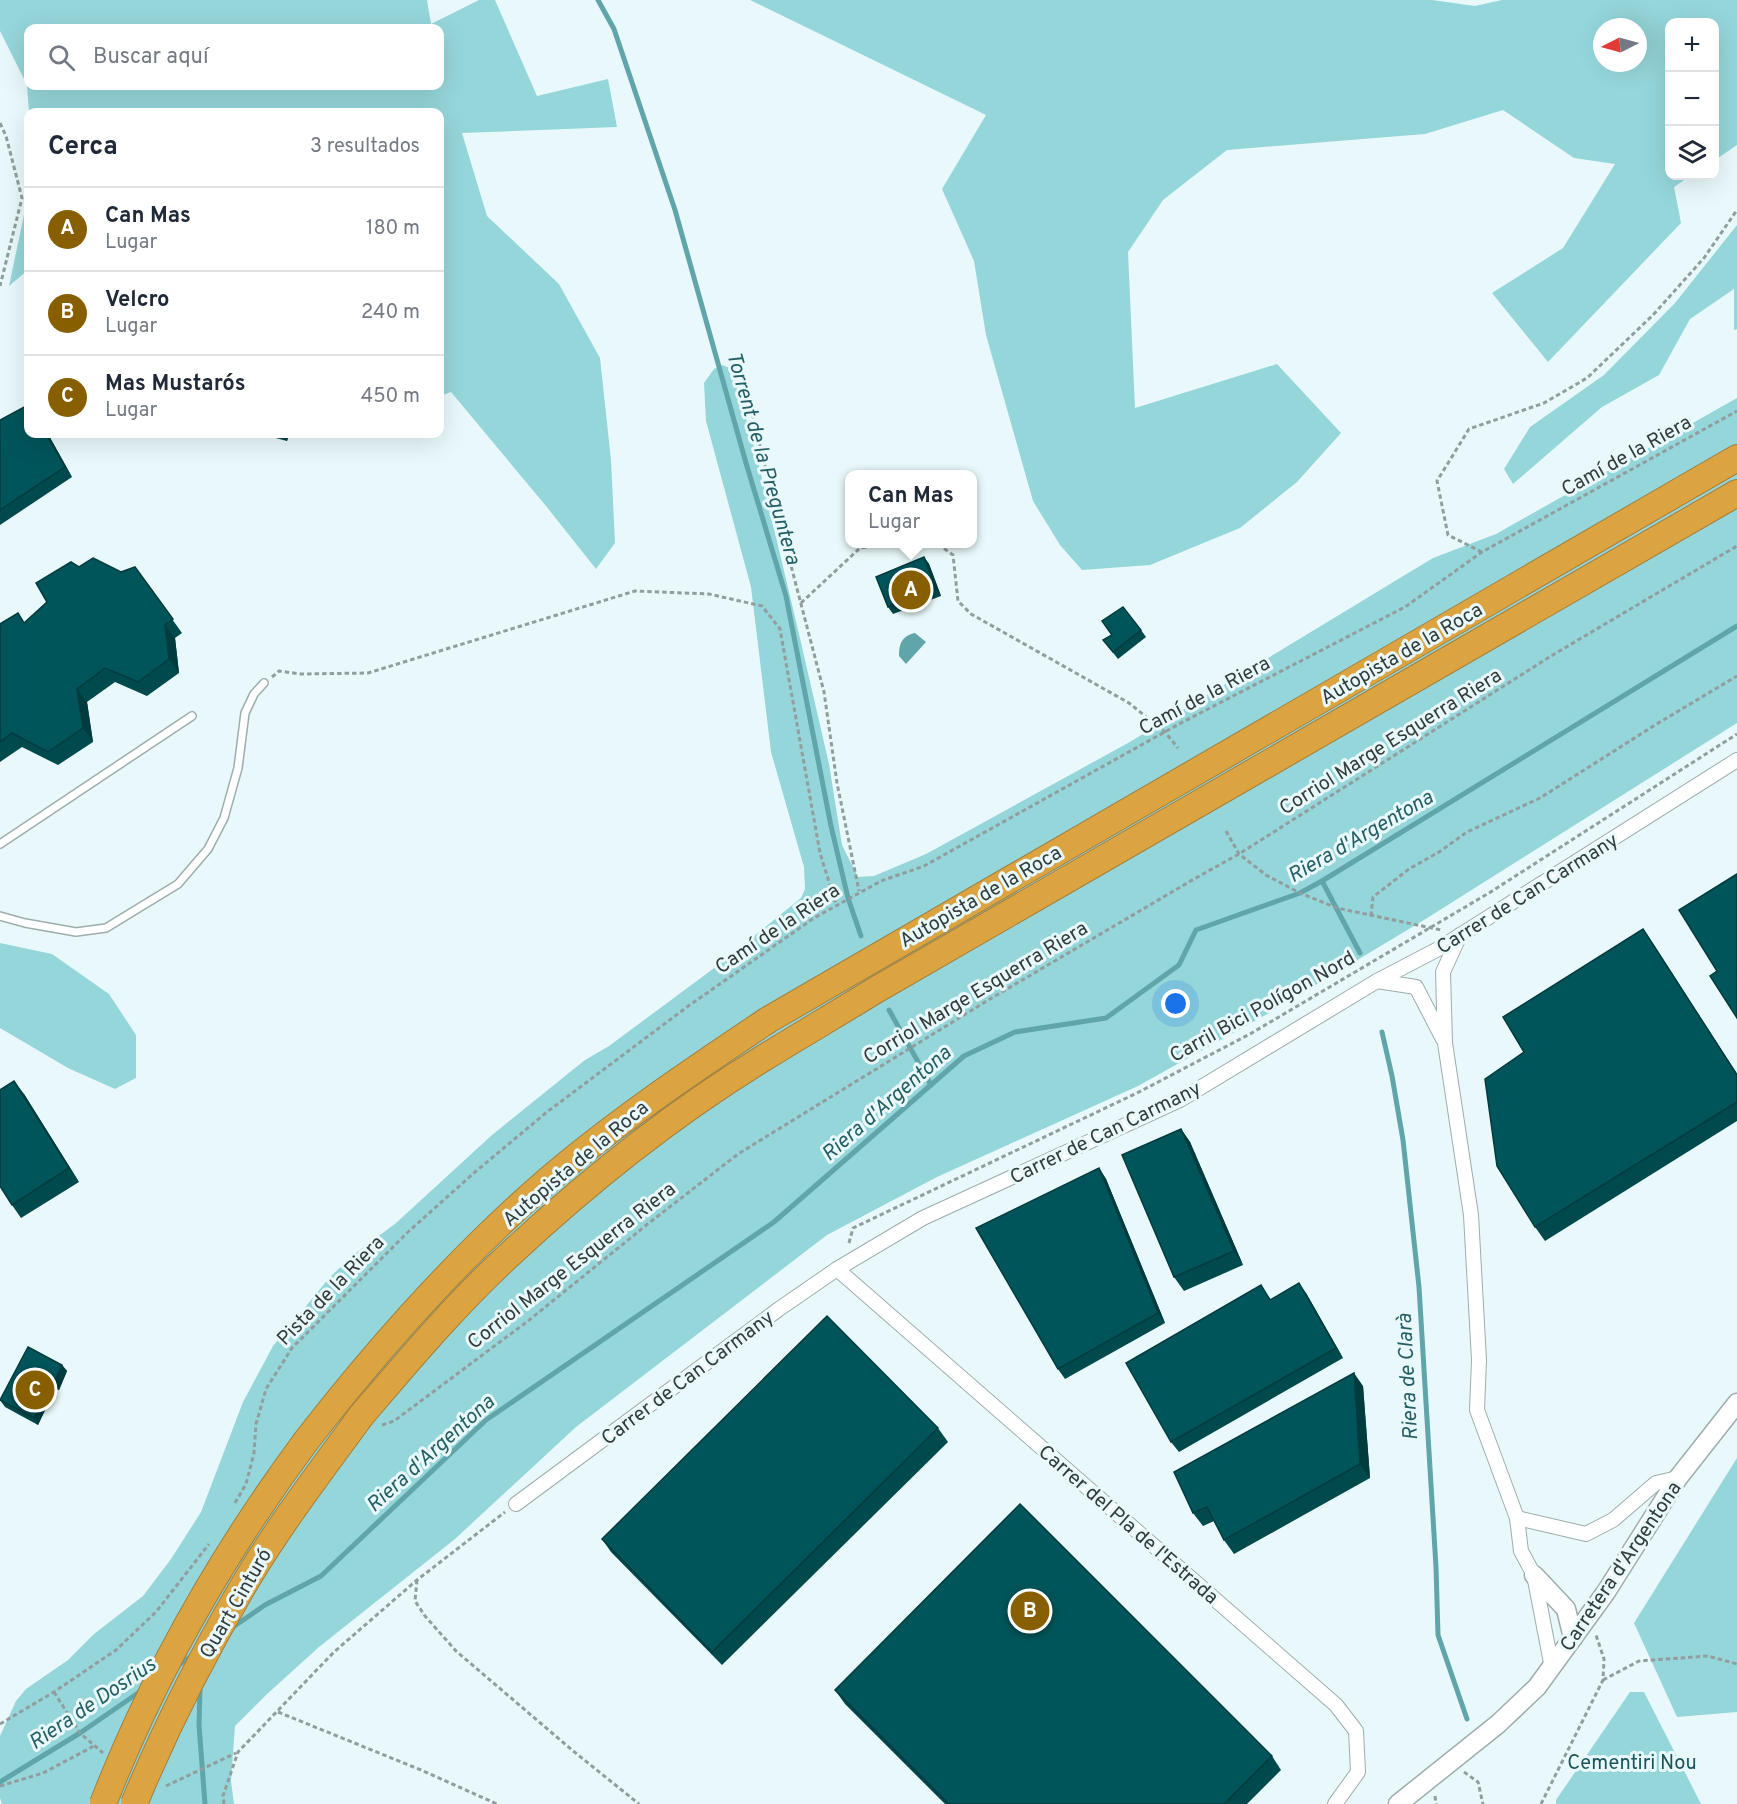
<!DOCTYPE html>
<html lang="es">
<head>
<meta charset="utf-8">
<style>
  :root { --surface:#fff; --page:#f6f6f7; --text:#1f2937; --muted:#747a83; --line:#e0e1e3; --accent:#885f00 }
  body { margin:0; font-family:Overpass,sans-serif; background:var(--page); color:var(--text) }
  .controls { position:absolute; right:18px; top:18px; display:grid; overflow:hidden; border-radius:12px; box-shadow:0 6px 24px #0002 }
  .controls button { width:54px; height:54px; display:grid; place-items:center; padding:0; border:0; border-bottom:2px solid var(--line); background:var(--surface); color:var(--text); font:30px sans-serif }
  .compass { position:absolute; left:1593px; top:18px; width:54px; height:54px; border-radius:50%; background:var(--surface); box-shadow:0 6px 24px #0002; rotate:264deg }
  .you { position:absolute; left:1176px; top:1004px; width:21px; height:21px; margin:-15px; border:4px solid #fff; border-radius:50%; background:#1a73e8; box-shadow:0 0 0 9px #1a73e833 }
  .badge { display:grid; place-items:center; width:39px; height:39px; border-radius:50%; background:var(--accent); color:#fff; font-size:20px; font-weight:700 }
  .pin { position:absolute; translate:-50% -50%; border:3px solid #fff; box-shadow:0 2px 6px #0006 }
  .popup { position:absolute; left:845px; top:470px; width:132px; height:78px; box-sizing:border-box; display:grid; place-content:center; border-radius:12px; background:var(--surface); filter:drop-shadow(0 2px 4px #0005); font-size:20px; white-space:nowrap; color:var(--muted) }
  .popup b { font-size:22px; color:var(--text) }
  .popup::after { content:''; position:absolute; left:50%; top:100%; margin-left:-12px; border:12px solid transparent; border-top-color:var(--surface) }
  .list { margin:0; padding:0; list-style:none }
  h2 { display:flex; justify-content:space-between; align-items:center; height:78px; margin:0; padding:0 24px; font-size:26px }
  h2 small { font-size:20px; font-weight:400; color:var(--muted) }
  .list li { display:grid; grid-template-columns:39px 1fr auto; gap:18px; align-items:center; box-sizing:border-box; height:84px; padding:0 24px; border-top:2px solid var(--line) }
  .list b { display:block; font-size:22px; white-space:nowrap }
  .list p { margin:0; font-size:20px; white-space:nowrap; color:var(--muted) }
  .list em { font-size:20px; font-style:normal; color:var(--muted) }
  .icon { flex:none; width:33px; height:33px; fill:none; stroke:currentColor; stroke-width:2; stroke-linecap:round; stroke-linejoin:round }
  .map { position:relative; flex:none; width:1737px; height:1804px; overflow:hidden }
  .search { position:absolute; background:var(--surface); box-shadow:0 6px 24px #0002; left:24px; top:24px; width:420px; height:66px; display:flex; align-items:center; gap:15px; box-sizing:border-box; padding:0 21px; border-radius:12px; color:var(--muted); font-size:22px }
  .panel { position:absolute; background:var(--surface); box-shadow:0 6px 24px #0002; left:24px; top:108px; width:420px; height:330px; border-radius:12px }
  .map>svg:first-child { display:block }
  .green { fill:#95d6da; fill-rule:evenodd }
  .water { fill:#5fa5aa }
  .lines { fill:none; stroke-linecap:round; stroke-linejoin:round }
  .stream { stroke:#5fa5aa; stroke-width:5 }
  .service-casing { stroke:#9dadae; stroke-width:10 }
  .minor-casing { stroke:#9dadae; stroke-width:16 }
  .tertiary-casing { stroke:#9dadae; stroke-width:21 }
  .motorway-casing { stroke:#a17f3e; stroke-width:28 }
  .path { stroke:#929d9e; stroke-width:3; stroke-dasharray:4.5 3; stroke-linecap:butt }
  .service { stroke:#fff; stroke-width:7 }
  .minor { stroke:#fff; stroke-width:14 }
  .tertiary { stroke:#fff; stroke-width:18 }
  .motorway { stroke:#dba440; stroke-width:26 }
  .motorway-bridge-casing { stroke:#a17f3e; stroke-width:28; stroke-linecap:butt }
  .motorway-bridge { stroke:#dba440; stroke-width:26 }
  .wall { fill:#00494d }
  .shaded-wall { fill:#003c3f }
  .building { fill:#00555a; stroke:#003c3f; stroke-width:1.5 }
  .labels { text-anchor:middle; stroke-width:6; stroke-linejoin:round; paint-order:stroke }
  .street-label { font-size:20px; fill:#343b3b; stroke:#e9f9fb }
  .park-label { font-size:20px; fill:#19565a; stroke:#e9f9fb }
  .water-label { font-size:21px; font-style:italic; fill:#255f63; stroke:#e9f9fb }
</style>
</head>
<body>
<div class="map">
<svg width="1737" height="1804" viewBox="0 0 1737 1804">
  <rect width="100%" height="100%" fill="#e9f9fb"/>
  <g class="green">
    <path d="M 0,0 L 427,0 L 431,24 L 479,0 L 495,0 L 537,96 L 608,79 L 617,127 L 462,133 L 487,216 L 559,284 L 600,358 L 611,460 L 615,543 L 596,569 L 546,506 L 451,392 L 440,396 L 440,112 L 29,112 L 27,85 L 0,31 ZM 28,28 L 440,28 L 440,86 L 28,86 Z"/>
    <path d="M 750,0 L 1432,0 L 1475,6 L 1502,0 L 1737,0 L 1737,145 L 1715,160 L 1714,22 L 1670,22 L 1670,176 L 1690,176 L 1674,187 L 1681,223 L 1548,362 L 1492,293 L 1563,248 L 1615,164 L 1574,158 L 1503,110 L 1425,134 L 1227,150 L 1163,200 L 1128,252 L 1135,408 L 1277,364 L 1341,433 L 1297,482 L 1240,528 L 1150,565 L 1082,570 L 1060,545 L 1033,501 L 986,335 L 974,261 L 942,189 L 986,115 ZM 1602,27 L 1638,27 L 1638,63 L 1602,63 Z"/>
    <path d="M 28,196 L 28,270 L 9,286 Z"/>
    <path d="M 1737,225 L 1737,329 L 1734,330 L 1734,289 L 1690,319 L 1659,375 L 1602,407 L 1513,484 L 1504,469 L 1530,427 L 1604,375 L 1675,303 Z"/>
    <path d="M 722,365 L 730,368 L 734,377 L 756,453 L 799,634 L 829,764 L 842,845 L 858,877 L 874,876 L 926,854 L 1128,743 L 1433,558 L 1496,534 L 1737,398 L 1737,723 L 1424,920 L 1269,1013 L 1138,1086 L 937,1177 L 827,1235 L 576,1427 L 455,1539 L 319,1647 L 266,1695 L 235,1726 L 231,1781 L 234,1804 L 2,1804 L 0,1798 L 0,1736 L 16,1701 L 26,1689 L 68,1660 L 94,1634 L 143,1596 L 171,1559 L 201,1512 L 243,1402 L 273,1346 L 330,1277 L 352,1256 L 396,1223 L 492,1135 L 585,1060 L 609,1046 L 721,963 L 801,898 L 805,889 L 804,867 L 771,752 L 751,587 L 706,421 L 704,383 L 714,369 Z"/>
    <path d="M 0,943 L 52,954 L 109,994 L 136,1035 L 136,1078 L 115,1089 L 68,1068 L 0,1028 Z"/>
    <path d="M 1737,1458 L 1737,1712 L 1677,1717 L 1634,1623 Z"/>
    <path d="M 1630,1692 L 1644,1692 L 1701,1804 L 1556,1804 L 1556,1800 Z"/>
  </g>
  <path class="water" d="M 915,633 L 926,642 L 906,664 L 899,656 C 899,643 902,636 915,633 Z"/>
  <g class="lines">
    <g class="stream">
      <path d="M 598,0 L 614,29 L 675,210 L 746,463 L 786,596 L 831,826 L 848,898 L 861,936"/>
      <path d="M 1322,881 L 1360,953"/>
      <path d="M 889,1010 L 931,1085"/>
      <path d="M 1382,1032 L 1392,1076 L 1403,1140 L 1419,1287 L 1436,1567 L 1438,1635 L 1467,1719"/>
      <path d="M 230,1629 L 265,1605 L 321,1576 L 486,1420 L 774,1222 L 964,1056 L 1015,1032 L 1106,1018 L 1179,965 L 1196,930 L 1300,893 L 1322,881 L 1737,626"/>
      <path d="M 176,1667 L 193,1655"/>
      <path d="M 200,1688 L 199,1725 L 205,1804"/>
      <path d="M 0,1782 L 80,1733 L 141,1691"/>
    </g>
    <defs>
      <g id="service">
        <path d="M 0,844 L 192,716"/>
        <path d="M 0,916 L 25,923 L 76,932 L 106,928 L 178,884 L 208,849 L 224,818 L 238,768 L 245,713 L 254,694 L 264,683"/>
      </g>
      <g id="minor">
        <path d="M 1460,935 L 1443,972 L 1445,1043 L 1471,1215 L 1479,1360 L 1477,1410 L 1517,1518 L 1521,1551 L 1534,1575 L 1552,1668"/>
        <path d="M 1377,981 L 1416,987 L 1443,1039"/>
        <path d="M 837,1269 L 1336,1705 L 1356,1731 L 1358,1772 L 1335,1804"/>
        <path d="M 516,1504 L 779,1309 L 837,1269 L 923,1218 L 1180,1100 L 1377,981 L 1440,948 L 1737,760"/>
        <path d="M 1517,1518 L 1586,1534 L 1613,1520 L 1656,1483 L 1678,1478"/>
      </g>
      <g id="tertiary">
        <path d="M 1534,1575 L 1566,1609 L 1573,1638"/>
        <path d="M 1398,1804 L 1498,1724 L 1537,1687 L 1606,1592 L 1678,1478 L 1737,1403"/>
      </g>
      <g id="motorway">
        <path d="M 361,1416 C 408,1361 455,1305 508,1256 C 586,1183 671,1115 762,1059 C 799,1036 837,1014 874,991 L 1737,493"/>
        <path d="M 306,1441 C 379,1347 457,1259 547,1181 C 617,1121 692,1071 768,1020 L 1737,458"/>
      </g>
    </defs>
    <use href="#service" class="service-casing"/>
    <use href="#minor" class="minor-casing"/>
    <use href="#tertiary" class="tertiary-casing"/>
    <use href="#motorway" class="motorway-casing"/>
    <g class="path">
      <path d="M 0,123 L 6,136 L 22,198 L 0,286"/>
      <path d="M 740,363 L 765,466 L 824,692 L 837,783 L 859,891"/>
      <path d="M 938,544 L 953,555 L 958,601 L 971,614 L 1129,703 L 1165,732 L 1178,748"/>
      <path d="M 1482,552 L 1448,535 L 1437,481 L 1469,429 L 1544,403 L 1587,378 L 1653,315 L 1704,258 L 1737,210"/>
      <path d="M 801,603 L 860,548 L 887,544"/>
      <path d="M 272,677 L 279,671 L 301,674 L 368,673 L 635,591 L 709,594 L 762,606 L 780,629 L 820,853 L 836,904"/>
      <path d="M 1226,831 L 1239,854 L 1266,875 L 1300,893 L 1337,908 L 1441,930"/>
      <path d="M 1371,916 L 1373,897 L 1409,869 L 1439,852 L 1467,832 L 1540,798 L 1655,725 L 1737,676"/>
      <path d="M 849,1243 L 853,1228 L 1137,1093 L 1250,1034 L 1489,893 L 1737,734"/>
      <path d="M 382,1425 L 394,1421 L 528,1321 L 649,1223 L 738,1154 L 990,999 L 1194,879 L 1239,854 L 1551,656 L 1737,546"/>
      <path d="M 235,1503 L 246,1484 L 254,1453 L 256,1424 L 266,1389 L 292,1348 L 408,1232 L 475,1172 L 547,1112 L 687,1007 L 814,918 L 881,881 L 924,866 L 1179,724 L 1405,607 L 1482,552 L 1737,411"/>
      <path d="M 417,1580 L 415,1601 L 425,1616 L 456,1651 L 572,1750 L 639,1804"/>
      <path d="M 1603,1680 L 1639,1661 L 1708,1656 L 1737,1664"/>
      <path d="M 54,1692 L 80,1733 L 103,1753"/>
      <path d="M 278,1712 L 421,1770 L 497,1804"/>
      <path d="M 0,1724 L 54,1692 L 116,1650 L 156,1612 L 209,1544"/>
      <path d="M 1464,1772 L 1478,1782 L 1483,1804"/>
      <path d="M 0,1786 L 43,1773 L 94,1746"/>
      <path d="M 166,1786 L 236,1753"/>
      <path d="M 1435,1796 L 1436,1804"/>
      <path d="M 224,1804 L 223,1796 L 238,1752 L 334,1652 L 417,1580 L 505,1512"/>
      <path d="M 1541,1804 L 1603,1680 L 1604,1659 L 1596,1635"/>
    </g>
    <use href="#service" class="service"/>
    <use href="#minor" class="minor"/>
    <use href="#tertiary" class="tertiary"/>
    <use href="#motorway" class="motorway"/>
    <defs>
      <g id="motorway-bridge">
        <path d="M 103,1804 C 153,1675 224,1552 306,1441"/>
        <path d="M 134,1804 C 165,1729 201,1658 242,1588 C 277,1528 320,1472 361,1416"/>
      </g>
    </defs>
    <use href="#motorway-bridge" class="motorway-bridge-casing"/>
    <use href="#motorway-bridge" class="motorway-bridge"/>
  </g>
  <g class="wall">
    <path d="M 0,420 L 28,434 L 48,434 L 72,477 L 0,525 Z"/>
    <path d="M 270,434 L 289,434 L 287,441 L 272,437 Z"/>
    <path d="M 924,557 L 929,564 L 941,596 L 893,614 L 888,607 Z"/>
    <path d="M 79,567 L 121,572 L 135,567 L 182,633 L 175,638 L 179,673 L 147,696 L 115,682 L 87,702 L 93,742 L 58,765 L 22,747 L 0,762 L 0,624 L 24,623 L 47,602 Z"/>
    <path d="M 1141,630 L 1146,637 L 1118,659 L 1103,640 L 1112,635 Z"/>
    <path d="M 1652,942 L 1737,1074 L 1737,1121 L 1545,1241 L 1535,1227 Z"/>
    <path d="M 24,1094 L 79,1182 L 21,1218 L 12,1205 Z"/>
    <path d="M 1181,1129 L 1190,1142 L 1243,1265 L 1184,1291 L 1174,1277 Z"/>
    <path d="M 1099,1168 L 1106,1179 L 1165,1323 L 1065,1379 L 1058,1369 Z"/>
    <path d="M 1306,1293 L 1343,1358 L 1179,1452 L 1171,1442 L 1268,1296 L 1271,1300 Z"/>
    <path d="M 62,1365 L 67,1371 L 59,1390 L 55,1389 L 38,1425 L 5,1407 L 0,1400 Z"/>
    <path d="M 1363,1386 L 1370,1478 L 1234,1554 L 1224,1540 L 1214,1521 L 1203,1526 L 1193,1513 Z"/>
    <path d="M 938,1428 L 948,1442 L 722,1665 L 611,1552 L 602,1539 Z"/>
    <path d="M 835,1690 L 1272,1756 L 1281,1770 L 1247,1804 L 945,1804 L 845,1704 Z"/>
  </g>
  <g class="shaded-wall">
    <path d="M 46,434 L 48,434 L 72,477 L 65,467 Z"/>
    <path d="M 282,434 L 289,434 L 287,441 Z"/>
    <path d="M 924,557 L 929,564 L 941,596 L 936,589 Z"/>
    <path d="M 165,625 L 175,638 L 179,673 L 169,659 Z"/>
    <path d="M 77,689 L 87,702 L 93,742 L 83,728 Z"/>
    <path d="M 1643,929 L 1737,1074 L 1737,1075 Z"/>
    <path d="M 14,1081 L 24,1094 L 79,1182 L 69,1168 Z"/>
    <path d="M 1181,1129 L 1190,1142 L 1243,1265 L 1234,1251 Z"/>
    <path d="M 1099,1168 L 1106,1179 L 1165,1323 L 1158,1313 Z"/>
    <path d="M 1299,1283 L 1306,1293 L 1343,1358 L 1336,1348 Z"/>
    <path d="M 62,1365 L 67,1371 L 59,1390 L 54,1383 Z"/>
    <path d="M 1354,1373 L 1363,1386 L 1370,1478 L 1360,1464 Z"/>
    <path d="M 50,1382 L 55,1389 L 38,1425 L 34,1418 Z"/>
  </g>
  <g class="building">
    <path d="M 28,405 L 28,434 L 46,434 L 65,467 L 0,510 L 0,420 Z"/>
    <path d="M 924,557 L 936,589 L 888,607 L 876,577 Z"/>
    <path d="M 93,558 L 121,572 L 135,567 L 173,619 L 165,625 L 169,659 L 138,682 L 105,668 L 77,689 L 83,728 L 48,752 L 12,733 L 0,742 L 0,624 L 18,613 L 24,623 L 47,602 L 36,583 L 71,562 L 79,567 Z"/>
    <path d="M 1123,607 L 1141,630 L 1113,652 L 1103,640 L 1112,635 L 1102,621 Z"/>
    <path d="M 1737,874 L 1737,1018 L 1710,976 L 1717,971 L 1679,910 Z"/>
    <path d="M 1643,929 L 1737,1075 L 1737,1102 L 1535,1227 L 1497,1166 L 1485,1079 L 1524,1052 L 1503,1017 Z"/>
    <path d="M 14,1081 L 69,1168 L 12,1205 L 0,1186 L 0,1090 Z"/>
    <path d="M 1181,1129 L 1234,1251 L 1174,1277 L 1122,1155 Z"/>
    <path d="M 1099,1168 L 1158,1313 L 1058,1369 L 976,1228 Z"/>
    <path d="M 1299,1283 L 1336,1348 L 1171,1442 L 1126,1363 L 1261,1285 L 1270,1300 Z"/>
    <path d="M 827,1316 L 938,1428 L 712,1652 L 602,1539 Z"/>
    <path d="M 28,1347 L 62,1365 L 54,1383 L 50,1382 L 34,1418 L 0,1400 Z"/>
    <path d="M 1354,1373 L 1360,1464 L 1224,1540 L 1207,1507 L 1193,1513 L 1174,1472 Z"/>
    <path d="M 1020,1504 L 1272,1756 L 1224,1804 L 949,1804 L 835,1690 Z"/>
  </g>
  <g class="labels">
    <g class="street-label">
      <text transform="translate(1626 455) rotate(-29)" y="7">Camí de la Riera</text>
      <text transform="translate(1401 653) rotate(-30)" y="7">Autopista de la Roca</text>
      <text transform="translate(1204 695) rotate(-28)" y="7">Camí de la Riera</text>
      <text transform="translate(1390 741) rotate(-32)" y="7">Corriol Marge Esquerra Riera</text>
      <text transform="translate(1527 893) rotate(-32)" y="7">Carrer de Can Carmany</text>
      <text transform="translate(980 896) rotate(-30)" y="7">Autopista de la Roca</text>
      <text transform="translate(777 928) rotate(-34)" y="7">Camí de la Riera</text>
      <text transform="translate(975 992) rotate(-31)" y="7">Corriol Marge Esquerra Riera</text>
      <text transform="translate(1262 1006) rotate(-29)" y="7">Carril Bici Polígon Nord</text>
      <text transform="translate(1105 1132) rotate(-26)" y="7">Carrer de Can Carmany</text>
      <text transform="translate(575 1163) rotate(-40)" y="7">Autopista de la Roca</text>
      <text transform="translate(571 1265) rotate(-38)" y="7">Corriol Marge Esquerra Riera</text>
      <text transform="translate(330 1290) rotate(-46)" y="7">Pista de la Riera</text>
      <text transform="translate(687 1377) rotate(-37)" y="7">Carrer de Can Carmany</text>
      <text transform="translate(1129 1524) rotate(41)" y="7">Carrer del Pla de l'Estrada</text>
      <text transform="translate(1620 1566) rotate(-56)" y="7">Carretera d'Argentona</text>
      <text transform="translate(235 1603) rotate(-60)" y="7">Quart Cinturó</text>
    </g>
    <g class="park-label">
      <text x="1632" y="1769">Cementiri Nou</text>
    </g>
    <g class="water-label">
      <text transform="translate(764 458) rotate(74)" y="7">Torrent de la Preguntera</text>
      <text transform="translate(1360 836) rotate(-30)" y="7">Riera d'Argentona</text>
      <text transform="translate(886 1103) rotate(-41)" y="7">Riera d'Argentona</text>
      <text transform="translate(1407 1377) rotate(-93)" y="7">Riera de Clarà</text>
      <text transform="translate(430 1453) rotate(-42)" y="7">Riera d'Argentona</text>
      <text transform="translate(92 1703) rotate(-34)" y="7">Riera de Dosrius</text>
    </g>
  </g>
</svg>
<div class="controls">
<button>+</button>
<button>−</button>
<button><svg class="icon" aria-label="layers" viewBox="0 0 24 24"><path d="M12 4l9 5-9 5-9-5zM3 14l9 5 9-5"/></svg></button>
</div>
<svg class="compass" viewBox="-18 -18 36 36"><path d="M0-13l5 13h-10z" fill="#e53935"/><path d="M0 13l5-13h-10z" fill="#747a83"/></svg>
<div class="you"></div>
<div class="pin badge" style="left:911px;top:590px">A</div>
<div class="popup"><b>Can Mas</b>Lugar</div>
<div class="pin badge" style="left:1030px;top:1611px">B</div>
<div class="pin badge" style="left:35px;top:1390px">C</div>
<div class="search"><svg class="icon" aria-label="search" viewBox="0 0 24 24"><circle cx="10" cy="10" r="6"/><path d="M15 15l6 6"/></svg>Buscar aquí</div>
<section class="panel">
<h2>Cerca<small>3 resultados</small></h2>
<ul class="list">
<li><span class="badge">A</span><div><b>Can Mas</b><p>Lugar</p></div><em>180 m</em></li>
<li><span class="badge">B</span><div><b>Velcro</b><p>Lugar</p></div><em>240 m</em></li>
<li><span class="badge">C</span><div><b>Mas Mustarós</b><p>Lugar</p></div><em>450 m</em></li>
</ul>
</section>
</div>
</body>
</html>
